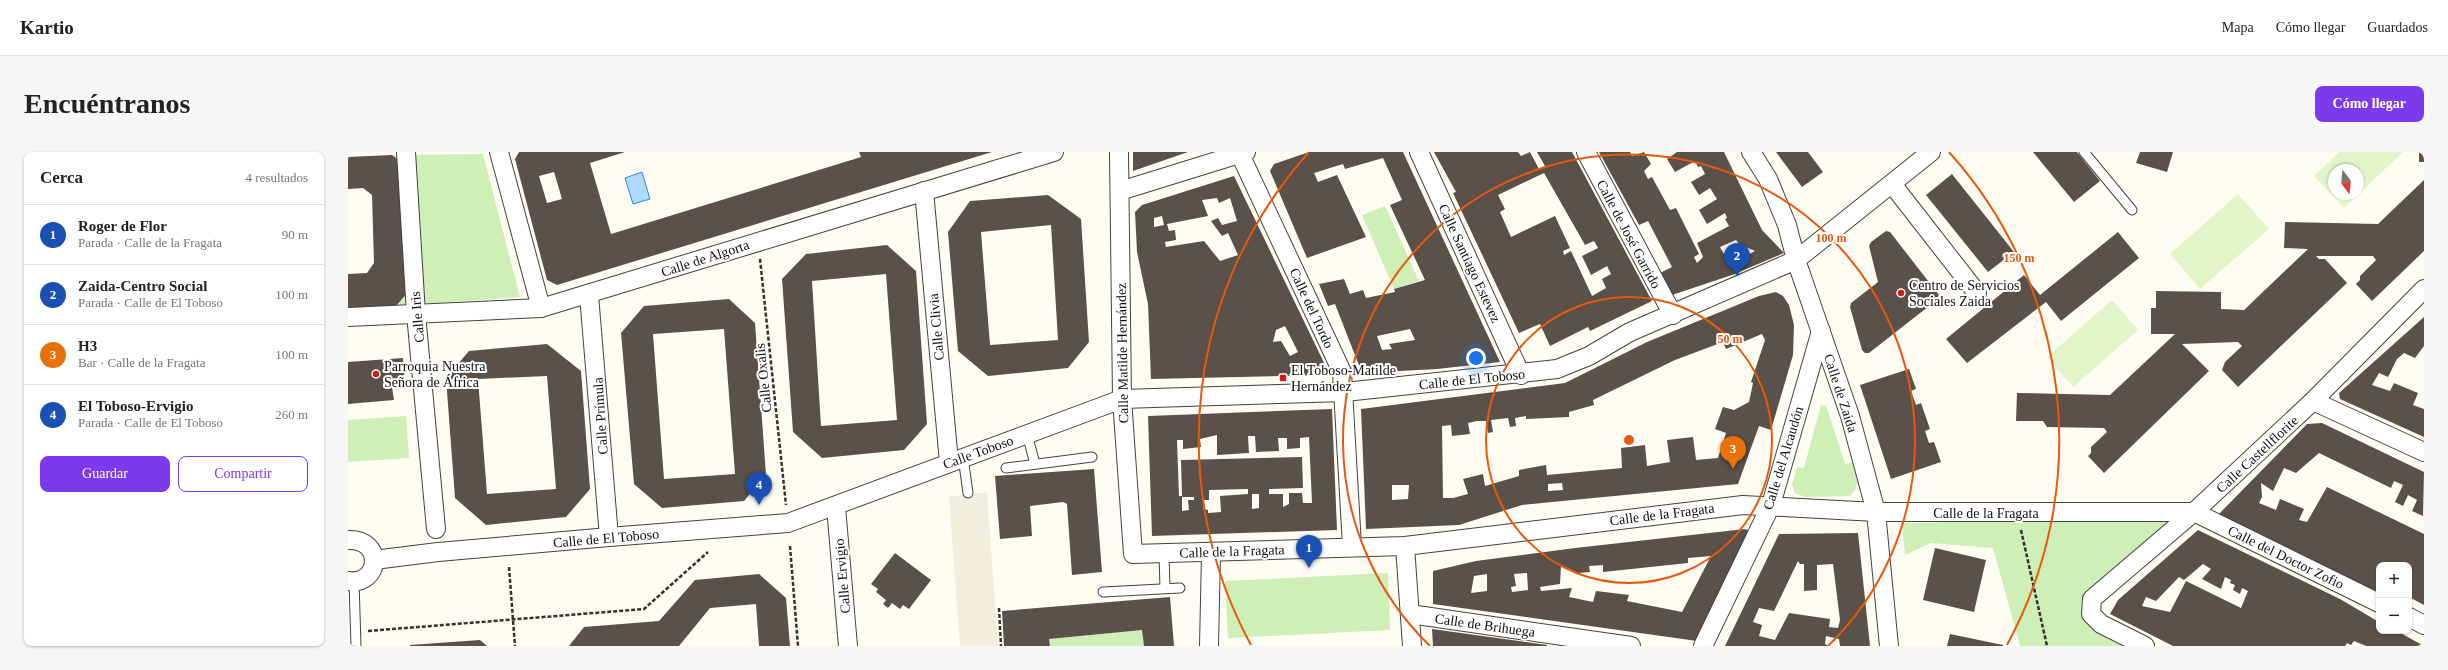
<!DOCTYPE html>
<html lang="es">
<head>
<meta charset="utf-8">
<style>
  :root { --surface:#fff; --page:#f6f6f6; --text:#222; --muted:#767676; --line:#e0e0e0; --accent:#7c3aed }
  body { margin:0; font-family:Georgia,serif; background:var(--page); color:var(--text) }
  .controls { position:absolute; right:12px; bottom:12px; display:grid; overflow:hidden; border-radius:8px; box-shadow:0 1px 3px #0004 }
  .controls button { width:36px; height:36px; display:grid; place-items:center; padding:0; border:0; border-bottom:1px solid var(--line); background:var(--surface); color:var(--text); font:20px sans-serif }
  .compass { position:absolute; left:1980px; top:12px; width:36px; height:36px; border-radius:50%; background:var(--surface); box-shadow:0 1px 3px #0004; rotate:164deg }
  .you { position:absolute; left:1128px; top:206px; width:14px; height:14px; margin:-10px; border:3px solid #fff; border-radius:50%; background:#1a73e8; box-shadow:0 0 0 6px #1a73e833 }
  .badge { display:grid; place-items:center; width:26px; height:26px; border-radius:50%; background:var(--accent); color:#fff; font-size:13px; font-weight:700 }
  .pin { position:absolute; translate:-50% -33px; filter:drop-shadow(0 1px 2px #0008) }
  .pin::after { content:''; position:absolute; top:21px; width:14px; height:12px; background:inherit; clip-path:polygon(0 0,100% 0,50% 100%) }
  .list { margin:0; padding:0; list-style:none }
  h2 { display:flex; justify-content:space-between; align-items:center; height:52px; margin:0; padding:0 16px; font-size:17px }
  h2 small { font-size:13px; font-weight:400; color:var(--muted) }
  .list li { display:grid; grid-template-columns:26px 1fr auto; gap:12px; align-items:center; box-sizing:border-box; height:60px; padding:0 16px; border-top:1px solid var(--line) }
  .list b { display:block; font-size:15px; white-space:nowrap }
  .list p { margin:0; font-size:13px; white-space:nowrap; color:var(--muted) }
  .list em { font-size:13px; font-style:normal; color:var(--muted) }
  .actions { display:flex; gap:8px; padding:12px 16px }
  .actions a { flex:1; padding:9px 0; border:1px solid var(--accent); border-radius:8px; text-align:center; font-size:14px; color:var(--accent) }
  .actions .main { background:var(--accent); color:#fff }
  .map { position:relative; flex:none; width:2076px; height:494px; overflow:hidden; border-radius:8px }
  header { display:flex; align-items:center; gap:24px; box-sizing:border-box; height:56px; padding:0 20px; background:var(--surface); border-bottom:1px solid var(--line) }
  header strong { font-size:19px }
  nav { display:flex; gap:22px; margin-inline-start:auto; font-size:14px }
  .intro { display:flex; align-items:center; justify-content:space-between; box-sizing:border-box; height:96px; padding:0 24px }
  h1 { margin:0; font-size:28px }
  .button { padding:10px 18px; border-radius:8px; background:var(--accent); color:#fff; font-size:14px; font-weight:700 }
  main { display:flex; gap:24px; padding:0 24px }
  aside { flex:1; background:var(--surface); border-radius:8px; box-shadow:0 1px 3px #0004 }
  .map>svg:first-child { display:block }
  .green { fill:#ceefb5 }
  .pitch { fill:#e2f5c8; fill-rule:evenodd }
  .plaza { fill:#f1eedd }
  .water { fill:#afd9fd; stroke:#2d88dc }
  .building { fill:#59514a; fill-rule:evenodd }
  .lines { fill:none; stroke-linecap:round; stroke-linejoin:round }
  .lane-casing { stroke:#424242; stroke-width:11 }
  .street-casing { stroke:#424242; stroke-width:20 }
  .path { stroke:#313131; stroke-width:2.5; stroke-dasharray:4 2; stroke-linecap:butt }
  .lane { stroke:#fff; stroke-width:9 }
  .street { stroke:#fff; stroke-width:18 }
  .ring { fill:none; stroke:#e8590c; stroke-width:2 }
  .poi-dot { fill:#cf1c16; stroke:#fff; stroke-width:1.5 }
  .labels { text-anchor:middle; stroke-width:4; stroke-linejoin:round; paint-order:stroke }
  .street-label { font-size:14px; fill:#0f0f0f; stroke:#fff }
  .poi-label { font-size:14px; fill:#0f0f0f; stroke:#fff; text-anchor:start }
  .centre { fill:#e8590c; stroke:#fff; stroke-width:2 }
  .ring-label { font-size:12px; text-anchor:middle; font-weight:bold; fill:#e8590c; stroke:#fff; stroke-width:4; stroke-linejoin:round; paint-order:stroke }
</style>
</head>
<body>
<header>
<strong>Kartio</strong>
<nav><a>Mapa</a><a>Cómo llegar</a><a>Guardados</a></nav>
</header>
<div class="intro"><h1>Encuéntranos</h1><a class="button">Cómo llegar</a></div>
<main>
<aside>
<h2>Cerca<small>4 resultados</small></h2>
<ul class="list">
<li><span class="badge" style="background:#1a4fb4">1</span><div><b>Roger de Flor</b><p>Parada · Calle de la Fragata</p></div><em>90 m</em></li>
<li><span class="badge" style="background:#1a4fb4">2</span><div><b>Zaida-Centro Social</b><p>Parada · Calle de El Toboso</p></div><em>100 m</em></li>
<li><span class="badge" style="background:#e8710a">3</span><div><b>H3</b><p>Bar · Calle de la Fragata</p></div><em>100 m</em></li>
<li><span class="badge" style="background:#1a4fb4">4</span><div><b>El Toboso-Ervigio</b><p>Parada · Calle de El Toboso</p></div><em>260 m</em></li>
</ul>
<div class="actions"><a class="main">Guardar</a><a>Compartir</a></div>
</aside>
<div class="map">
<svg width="2076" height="494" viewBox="0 0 2076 494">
  <rect width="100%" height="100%" fill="#fffdf1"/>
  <g class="green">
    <path d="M 135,2 L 172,145 L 48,154 L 53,10 L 44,3 Z"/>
    <path d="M 1037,54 L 1071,129 L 1046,137 L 1014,63 Z"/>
    <path d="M 1473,253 L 1478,254 L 1497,312 L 1504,310 C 1508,323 1514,334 1502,344 L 1457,345 L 1447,341 L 1444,333 L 1449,315 L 1456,316 Z"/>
    <path d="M 58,264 L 61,306 L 0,310 L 0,268 Z"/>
    <path d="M 1846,360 L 1744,447 L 1743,462 L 1797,494 L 1672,494 L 1645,396 L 1583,391 L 1557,403 L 1554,371 L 1589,371 L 1589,361 Z"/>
    <path d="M 1040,421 L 1042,478 L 880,486 L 877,429 Z"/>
    <path d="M 794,478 L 796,494 L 702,494 L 701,487 Z"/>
  </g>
  <g class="pitch">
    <path d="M 1991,0 L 2053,0 L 2054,1 L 1996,56 L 1966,24 ZM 1986,18 L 2010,18 L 2010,42 L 1986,42 Z"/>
    <path d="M 1890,42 L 1921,77 L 1852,137 L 1822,102 Z"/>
    <path d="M 1764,148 L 1790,178 L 1725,235 L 1699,205 Z"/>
  </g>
  <path class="plaza" d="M 639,340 L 650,494 L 612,494 L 601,345 Z"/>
  <path class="water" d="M 294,20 L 302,47 L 285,52 L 277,26 Z"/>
  <g class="building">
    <path d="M 171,0 L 277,0 L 242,11 L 263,82 L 513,5 L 511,0 L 644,0 L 209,133 L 199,128 L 167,7 ZM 206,20 L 214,47 L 199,51 L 191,24 Z"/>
    <path d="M 785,0 L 840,0 L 785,19 Z"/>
    <path d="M 961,0 L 1055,0 L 1152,210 L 1089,217 L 1014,221 L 987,152 L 980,154 L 971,132 L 996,127 L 1002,142 L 1015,138 L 1018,146 L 1047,140 L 1046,137 L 1077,128 L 1042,53 L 1054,48 L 1035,6 L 997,17 L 995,12 L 966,21 L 970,30 L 989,23 L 1018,85 L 959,106 L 922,19 L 926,12 ZM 1062,177 L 1067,188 L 1041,192 L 1044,197 L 1034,198 L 1029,184 Z"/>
    <path d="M 1086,0 L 1170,0 L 1173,4 L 1182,0 L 1191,17 L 1197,14 L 1189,0 L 1224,0 L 1304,149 L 1242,179 L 1240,175 L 1202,194 L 1192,172 L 1171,181 L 1105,41 L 1108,40 ZM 1196,21 L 1237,93 L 1246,89 L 1250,96 L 1234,104 L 1243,123 L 1259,114 L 1263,122 L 1254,127 L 1258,136 L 1244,144 L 1223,99 L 1216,103 L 1215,99 L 1222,96 L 1207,64 L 1163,85 L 1152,60 L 1157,57 L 1150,43 Z"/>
    <path d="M 1251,0 L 1282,0 L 1284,4 L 1296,0 L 1303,12 L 1296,19 L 1300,27 L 1304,25 L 1322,58 L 1328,56 L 1351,102 L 1346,105 L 1349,111 L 1355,105 L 1349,91 L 1381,74 L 1377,67 L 1379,66 L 1377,61 L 1359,72 L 1351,58 L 1369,47 L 1362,36 L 1351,43 L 1343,30 L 1357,22 L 1353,14 L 1350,15 L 1347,9 L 1327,20 L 1319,7 L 1329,0 L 1376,0 L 1414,78 L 1436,101 L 1384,123 L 1324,143 L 1312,121 L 1324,115 L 1300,69 L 1291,73 ZM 1388,88 L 1391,92 L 1407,99 L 1398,104 L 1394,96 L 1376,102 L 1372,95 Z"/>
    <path d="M 1428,0 L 1460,0 L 1475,20 L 1454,35 Z"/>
    <path d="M 1685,0 L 1729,0 L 1752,29 L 1726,50 Z"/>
    <path d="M 1792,0 L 1825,0 L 1819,20 L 1788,11 Z"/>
    <rect x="2071" y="0" width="5" height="10"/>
    <path d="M 44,3 L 53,10 L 60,140 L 48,154 L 0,156 L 0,122 L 19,121 L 26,111 L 24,43 L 15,36 L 0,37 L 0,5 Z"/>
    <path d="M 1604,22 L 1666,100 L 1640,120 L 1578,43 Z"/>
    <path d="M 886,24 L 980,219 L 977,223 L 803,227 L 800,152 L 789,100 L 787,60 L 794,53 ZM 869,46 L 871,51 L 882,46 L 889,69 L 874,73 L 870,66 L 863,69 L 874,84 L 880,81 L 890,103 L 872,109 L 856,89 L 818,95 L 817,90 L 828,88 L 827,78 L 821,79 L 819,72 L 860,64 L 854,48 ZM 814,64 L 816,73 L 806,75 L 806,66 ZM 937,174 L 950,200 L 942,204 L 933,189 L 925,190 L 928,178 Z"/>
    <path d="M 2076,28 L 2076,99 L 2024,149 L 2008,132 L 2012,128 L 2012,124 L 2028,108 L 2025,104 L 1968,104 L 1971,107 L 1977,107 L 1999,131 L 1890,235 L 1874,218 L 1877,210 L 1894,194 L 1890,190 L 1834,192 L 1861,219 L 1756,321 L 1740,304 L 1743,301 L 1743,295 L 1759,280 L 1756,276 L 1699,275 L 1695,269 L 1668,269 L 1669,241 L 1762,243 L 1827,182 L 1803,182 L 1803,156 L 1808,156 L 1808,139 L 1873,140 L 1873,157 L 1896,158 L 1960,97 L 1936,96 L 1937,70 L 2030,72 Z"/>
    <path d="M 700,43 L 733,67 L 741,190 L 720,216 L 640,224 L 610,199 L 600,80 L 622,49 ZM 703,73 L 710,188 L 642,193 L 633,80 Z"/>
    <path d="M 1538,79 L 1542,80 L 1591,143 L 1590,147 L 1521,201 L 1517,201 L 1514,198 L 1502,155 L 1503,151 L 1530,130 L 1521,94 L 1523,90 Z"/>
    <path d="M 1770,80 L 1791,106 L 1713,169 L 1698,150 L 1619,211 L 1598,187 L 1676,123 L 1692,143 Z"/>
    <path d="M 539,93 L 568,119 L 579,272 L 556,298 L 474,306 L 445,280 L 434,127 L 458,102 ZM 538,122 L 549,268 L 473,274 L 464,129 Z"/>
    <path d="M 1428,140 L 1435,144 L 1441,153 L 1446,173 L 1445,203 L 1423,278 L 1411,274 L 1390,332 L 1174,353 L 1111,373 L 1018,377 L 1013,257 L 1217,231 L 1299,190 L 1411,144 ZM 1414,182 L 1417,188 L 1403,230 L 1405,231 L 1401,250 L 1386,258 L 1375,255 L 1367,277 L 1378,281 L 1370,306 L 1348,308 L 1345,285 L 1319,288 L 1322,310 L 1299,314 L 1297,293 L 1273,296 L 1274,316 L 1199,323 L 1198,313 L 1171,318 L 1171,324 L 1137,334 L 1135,322 L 1115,327 L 1120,342 L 1105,346 L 1095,346 L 1094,274 L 1103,273 L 1104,284 L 1122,282 L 1120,271 L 1129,269 L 1138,269 L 1140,281 L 1145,280 L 1143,268 L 1160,266 L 1162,275 L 1168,274 L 1167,266 L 1178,264 L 1178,267 L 1221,265 L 1221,260 L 1246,253 L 1245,248 L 1327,208 L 1375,190 L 1378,197 ZM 1214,331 L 1215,338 L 1200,339 L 1200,332 ZM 1044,333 L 1061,333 L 1060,347 L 1044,348 Z"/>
    <path d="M 381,147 L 407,171 L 418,323 L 396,349 L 314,356 L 286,332 L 273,181 L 296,154 ZM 376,177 L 387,322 L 316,327 L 305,182 Z"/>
    <path d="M 2076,165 L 2076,194 L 2067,206 L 2056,201 L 2049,207 L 2040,225 L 2031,221 L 2024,233 L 2042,239 L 2046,231 L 2070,241 L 2065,253 L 2076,257 L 2076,285 L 1992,247 L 1991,241 Z"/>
    <path d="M 199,192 L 233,219 L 242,337 L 218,365 L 138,373 L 107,346 L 98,226 L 121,199 ZM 199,224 L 208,337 L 139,342 L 130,227 Z"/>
    <path d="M 55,206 L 57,234 L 44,235 L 46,248 L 0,252 L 0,210 Z"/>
    <path d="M 1561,217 L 1568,237 L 1563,239 L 1568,253 L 1573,251 L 1582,277 L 1577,279 L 1581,291 L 1586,290 L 1593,310 L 1543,327 L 1512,233 Z"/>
    <path d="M 984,257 L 989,378 L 804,384 L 800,264 ZM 869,283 L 869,303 L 901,301 L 900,284 L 907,284 L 908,300 L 931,299 L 930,286 L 939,286 L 939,297 L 952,296 L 952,286 L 961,285 L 964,351 L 955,351 L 954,341 L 941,341 L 941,352 L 935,355 L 935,342 L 921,342 L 921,337 L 955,336 L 954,305 L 833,308 L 834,344 L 831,344 L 829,288 L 835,288 L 835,297 L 853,295 L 852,287 ZM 900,337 L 900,342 L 872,344 L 873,360 L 860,361 L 860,358 L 855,357 L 855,348 L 861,348 L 861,338 ZM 904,342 L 911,342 L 911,356 L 904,357 ZM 834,345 L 846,345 L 846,348 L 840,348 L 841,358 L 834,359 Z"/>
    <path d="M 1974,271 L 2076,320 L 2075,364 L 2064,359 L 2069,348 L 2060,343 L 2055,354 L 2047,350 L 2055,333 L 2046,329 L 2043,336 L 1971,301 L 1948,321 L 1936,316 L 1925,339 L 1913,331 L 1914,345 L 1911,351 L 1928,358 L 1932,347 L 1956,357 L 1951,368 L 1959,370 L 1979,335 L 2076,382 L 2076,453 L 2061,445 L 2061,413 L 2031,413 L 2031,442 L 1870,363 L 1959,272 Z"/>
    <path d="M 746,317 L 754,420 L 724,423 L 719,352 L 715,350 L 682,354 L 684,384 L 652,387 L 647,324 Z"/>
    <path d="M 1397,377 L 1404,380 L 1349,489 L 1085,452 L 1085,419 L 1128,409 L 1227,396 ZM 1363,404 L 1334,460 L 1279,449 L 1281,443 L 1248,439 L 1245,450 L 1221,445 L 1224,436 L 1193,439 L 1192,435 L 1212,432 L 1213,413 L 1230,421 L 1242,420 L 1241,414 L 1255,413 L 1255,420 L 1340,411 L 1340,406 ZM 1179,421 L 1180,438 L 1164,440 L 1163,435 L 1168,434 L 1166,422 ZM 1139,422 L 1139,439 L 1123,441 L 1126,424 Z"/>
    <path d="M 1850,378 L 1992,447 L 2031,470 L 2031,479 L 2049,479 L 2076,494 L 2018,494 L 2006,489 L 2003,493 L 1999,491 L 1997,494 L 1825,494 L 1762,462 L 1770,448 ZM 1855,412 L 1863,417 L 1854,427 L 1873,437 L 1877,425 L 1883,428 L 1882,431 L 1887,433 L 1885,438 L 1892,442 L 1894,436 L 1900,439 L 1893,456 L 1838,429 L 1822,460 L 1794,454 L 1798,445 L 1808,449 L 1831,425 L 1836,428 Z"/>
    <path d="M 1510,381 L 1522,494 L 1492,494 L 1491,487 L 1478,484 L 1477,492 L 1481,494 L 1377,494 L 1431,382 ZM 1450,409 L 1452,412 L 1456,412 L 1456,439 L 1469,438 L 1469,413 L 1485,412 L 1492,468 L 1490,476 L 1481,475 L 1482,467 L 1441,461 L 1427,488 L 1411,484 L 1414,473 L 1405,470 L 1411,456 L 1426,459 Z"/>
    <path d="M 1587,396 L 1638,408 L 1626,460 L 1575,448 Z"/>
    <path d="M 547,401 L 583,428 L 561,457 L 555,453 L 552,457 L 544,451 L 540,456 L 535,452 L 538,448 L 528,440 L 530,437 L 523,432 Z"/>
    <path d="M 411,422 L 438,446 L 442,494 L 411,494 L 408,452 L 362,456 L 331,494 L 221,494 L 236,475 L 311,469 L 347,428 Z"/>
    <path d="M 822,445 L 826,494 L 796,494 L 794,478 L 701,487 L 702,494 L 656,494 L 654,459 Z"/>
    <path d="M 1084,477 L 1199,493 L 1199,494 L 1085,494 Z"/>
    <path d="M 1602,482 L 1655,493 L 1655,494 L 1599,494 Z"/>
    <path d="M 132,488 L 139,494 L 62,494 L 62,493 Z"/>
  </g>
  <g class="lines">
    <defs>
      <g id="lane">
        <path d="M 1736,0 L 1784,58"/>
        <path d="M 679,282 L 687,312"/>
        <path d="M 615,305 L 620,341"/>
        <path d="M 658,316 L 744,305"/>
        <path d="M 816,402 L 817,436"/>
        <path d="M 6,430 L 8,494"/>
        <path d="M 755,440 L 832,436"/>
      </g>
      <g id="street">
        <path d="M 58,0 L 68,162 L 88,377"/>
        <path d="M 151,0 L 193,156"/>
        <path d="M 771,0 L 774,247 L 785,402 L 1057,394 L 1395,353 L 1528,360 L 1846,360 L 2031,451"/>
        <path d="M 891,0 L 994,220 L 1004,394"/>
        <path d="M 1071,0 L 1173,223"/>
        <path d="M 1238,0 L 1325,163"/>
        <path d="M 1403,0 L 1420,27 L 1439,73 L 1448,108 L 1502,264 L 1528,360 L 1541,494"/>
        <path d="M 1544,32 L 1629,141"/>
        <path d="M 576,39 L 601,310"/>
        <path d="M 772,39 L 898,0"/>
        <path d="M 241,143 L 261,385"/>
        <path d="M 0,165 L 193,156 L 706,0"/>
        <path d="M 1965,249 L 2076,300"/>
        <path d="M 488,355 L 500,494"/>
        <path d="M 0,388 C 36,386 33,434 0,429"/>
        <path d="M 1057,394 L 1064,494"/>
        <path d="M 26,408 L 90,400 L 261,385 L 440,371 L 774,247 L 997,240 L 1209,217 L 1241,204 L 1282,180 L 1448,108 L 1583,0"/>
        <path d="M 1062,462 L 1283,494"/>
        <path d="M 2061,465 L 2076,473"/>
        <path d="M 861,494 L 863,401"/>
        <path d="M 1355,494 L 1423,353 L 1473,179"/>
        <path d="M 1797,494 L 1753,472 L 1743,462 L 1744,447 L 1846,360 L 1965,249 L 2076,137"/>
      </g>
    </defs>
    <use href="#lane" class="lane-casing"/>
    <use href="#street" class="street-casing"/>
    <g class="path">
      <path d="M 412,107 L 438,353"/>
      <path d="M 1673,378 L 1699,494"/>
      <path d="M 442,394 L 450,494"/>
      <path d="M 161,415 L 167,494"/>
      <path d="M 651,456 L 653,494"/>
      <path d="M 20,479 L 296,457 L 360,400"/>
    </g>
    <use href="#lane" class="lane"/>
    <use href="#street" class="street"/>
  </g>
  <g class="ring">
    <circle cx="1281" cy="288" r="143"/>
    <path d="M1082 494A286 286 0 1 1 1480 494"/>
    <path d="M903 493A430 430 0 0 1 961 0M1601 0A430 430 0 0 1 1659 493"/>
  </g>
  <g class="poi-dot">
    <circle cx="1553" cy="141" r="4"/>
    <circle cx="28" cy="222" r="4"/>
    <rect x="931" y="222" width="8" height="8" rx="2"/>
  </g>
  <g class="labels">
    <g class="street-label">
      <text transform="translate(1281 82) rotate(62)" y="5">Calle de José Garrido</text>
      <text transform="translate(357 106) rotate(-18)" y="5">Calle de Algorta</text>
      <text transform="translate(1122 111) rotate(65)" y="5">Calle Santiago Estevez</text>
      <text transform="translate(964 156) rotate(65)" y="5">Calle del Tordo</text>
      <text transform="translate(69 165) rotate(-95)" y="5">Calle Iris</text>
      <text transform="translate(588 175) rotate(-95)" y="5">Calle Clivia</text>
      <text transform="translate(774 201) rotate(-91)" y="5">Calle Matilde Hernández</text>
      <text transform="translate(415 226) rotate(-96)" y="5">Calle Oxalis</text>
      <text transform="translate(1124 227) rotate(-6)" y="5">Calle de El Toboso</text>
      <text transform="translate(1493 241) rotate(72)" y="5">Calle de Zaida</text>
      <text transform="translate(252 264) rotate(-94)" y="5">Calle Prímula</text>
      <text transform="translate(630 300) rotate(-20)" y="5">Calle Toboso</text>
      <text transform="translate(1909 302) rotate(-43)" y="5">Calle Castellflorite</text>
      <text transform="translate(1435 306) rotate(-73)" y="5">Calle del Alcaudón</text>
      <text x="1638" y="366">Calle de la Fragata</text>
      <text transform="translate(1314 362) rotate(-7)" y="5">Calle de la Fragata</text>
      <text transform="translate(258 386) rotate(-5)" y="5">Calle de El Toboso</text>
      <text transform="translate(884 399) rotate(-2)" y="5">Calle de la Fragata</text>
      <text transform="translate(1938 405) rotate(26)" y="5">Calle del Doctor Zofio</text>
      <text transform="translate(494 424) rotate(-95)" y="5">Calle Ervigio</text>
      <text transform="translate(1137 473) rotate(8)" y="5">Calle de Brihuega</text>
    </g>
    <g class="poi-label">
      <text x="1561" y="138">Centro de Servicios<tspan x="1561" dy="16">Sociales Zaida</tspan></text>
      <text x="36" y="219">Parroquia Nuestra<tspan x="36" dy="16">Señora de África</tspan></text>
      <text x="943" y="223">El Toboso-Matilde<tspan x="943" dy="16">Hernández</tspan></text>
    </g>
  </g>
  <circle cx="1281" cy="288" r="6" class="centre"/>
  <g class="ring-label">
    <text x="1483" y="90">100 m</text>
    <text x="1671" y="110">150 m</text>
    <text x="1382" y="191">50 m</text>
  </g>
</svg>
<div class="controls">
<button>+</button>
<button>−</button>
</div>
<svg class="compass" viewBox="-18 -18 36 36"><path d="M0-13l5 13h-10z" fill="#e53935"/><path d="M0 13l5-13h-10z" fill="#767676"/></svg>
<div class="you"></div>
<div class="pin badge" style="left:961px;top:416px;background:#1a4fb4">1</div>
<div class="pin badge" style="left:1389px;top:124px;background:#1a4fb4">2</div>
<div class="pin badge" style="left:1385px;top:317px;background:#e8710a">3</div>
<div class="pin badge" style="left:411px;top:353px;background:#1a4fb4">4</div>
</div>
</main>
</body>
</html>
